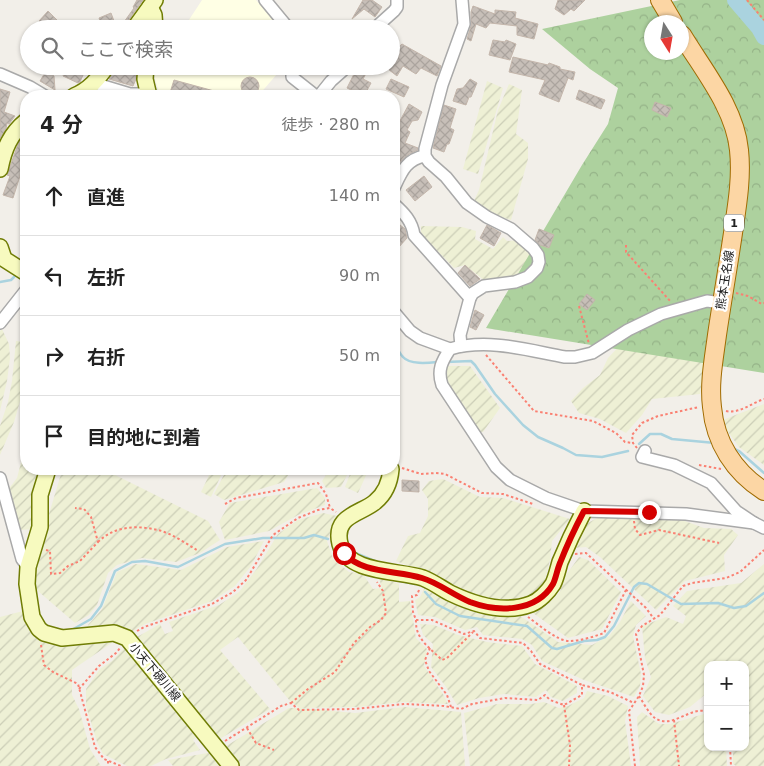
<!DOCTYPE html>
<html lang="ja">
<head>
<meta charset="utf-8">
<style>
  :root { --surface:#fff; --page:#f6f6f6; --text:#222; --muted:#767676; --line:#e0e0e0 }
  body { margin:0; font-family:"DejaVu Sans","Noto Sans JP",sans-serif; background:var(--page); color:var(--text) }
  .controls { position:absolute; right:15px; bottom:15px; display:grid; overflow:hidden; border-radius:10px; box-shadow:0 1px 4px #0004 }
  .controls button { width:45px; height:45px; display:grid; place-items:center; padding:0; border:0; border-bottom:1px solid var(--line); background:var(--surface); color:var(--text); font:25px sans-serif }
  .compass { position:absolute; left:644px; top:15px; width:45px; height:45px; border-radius:50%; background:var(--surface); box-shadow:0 1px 4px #0004; rotate:169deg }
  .stop { position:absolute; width:15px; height:15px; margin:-11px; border:4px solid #d40000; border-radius:50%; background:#fff }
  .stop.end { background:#d40000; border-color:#fff; box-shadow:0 1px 5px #0008 }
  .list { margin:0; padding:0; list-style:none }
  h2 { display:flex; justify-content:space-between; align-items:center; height:65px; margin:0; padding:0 20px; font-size:21px }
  h2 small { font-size:16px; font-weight:400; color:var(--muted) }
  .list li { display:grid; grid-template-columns:32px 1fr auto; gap:15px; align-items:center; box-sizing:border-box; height:80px; padding:0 20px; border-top:1px solid var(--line) }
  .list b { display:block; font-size:19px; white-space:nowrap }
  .list em { font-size:16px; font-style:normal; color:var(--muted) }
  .icon { flex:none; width:28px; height:28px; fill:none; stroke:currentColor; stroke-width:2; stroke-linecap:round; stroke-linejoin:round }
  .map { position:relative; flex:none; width:764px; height:766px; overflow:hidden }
  .search { position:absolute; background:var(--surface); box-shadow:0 1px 4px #0004; left:20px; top:20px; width:380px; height:55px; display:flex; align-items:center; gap:12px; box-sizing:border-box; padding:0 18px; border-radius:28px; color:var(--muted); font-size:19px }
  .panel { position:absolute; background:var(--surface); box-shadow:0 1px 4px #0004; left:20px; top:90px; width:380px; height:385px; border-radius:20px }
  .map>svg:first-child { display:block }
  .education { fill:#ffffe5 }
  .farmland { fill:url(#farmland-furrows) }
  .forest { fill:url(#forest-crowns); fill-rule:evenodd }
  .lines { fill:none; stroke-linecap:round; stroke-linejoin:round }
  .stream { stroke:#aad3df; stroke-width:2.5 }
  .river { stroke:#aad3df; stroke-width:16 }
  .building { fill:url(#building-cross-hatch); stroke:#c4b6ab }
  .street-casing { stroke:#a9a9a9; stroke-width:14 }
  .secondary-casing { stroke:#707d05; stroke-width:18 }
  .primary-casing { stroke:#a06b00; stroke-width:20 }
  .path { stroke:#fa8072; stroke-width:2; stroke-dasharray:2.5 2.5; stroke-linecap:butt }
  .street { stroke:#fff; stroke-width:11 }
  .secondary { stroke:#f7fabf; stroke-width:15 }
  .primary { stroke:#fcd6a4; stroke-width:18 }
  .route { stroke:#d40000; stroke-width:6 }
  .labels { text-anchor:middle; stroke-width:4.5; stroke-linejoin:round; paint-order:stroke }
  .shield { fill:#fff; stroke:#646464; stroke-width:1 }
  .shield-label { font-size:11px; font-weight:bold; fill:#222 }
  .street-label { font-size:12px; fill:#222; stroke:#fff }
</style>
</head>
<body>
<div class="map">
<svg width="764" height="766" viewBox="0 0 764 766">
  <defs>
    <pattern id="farmland-furrows" width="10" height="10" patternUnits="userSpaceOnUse" patternTransform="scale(1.25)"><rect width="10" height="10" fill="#eef0d5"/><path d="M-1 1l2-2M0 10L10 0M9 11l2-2" fill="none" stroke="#ccceb7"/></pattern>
    <pattern id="forest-crowns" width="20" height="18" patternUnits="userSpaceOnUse" patternTransform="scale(1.25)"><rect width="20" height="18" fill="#add19e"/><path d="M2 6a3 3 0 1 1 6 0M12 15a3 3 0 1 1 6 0" fill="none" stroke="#95b388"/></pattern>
    <pattern id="building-cross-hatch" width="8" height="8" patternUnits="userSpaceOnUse" patternTransform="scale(1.25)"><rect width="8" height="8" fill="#c7bfb8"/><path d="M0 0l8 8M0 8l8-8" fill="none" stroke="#aba49e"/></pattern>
  </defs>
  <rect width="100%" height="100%" fill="#f2efe9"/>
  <g class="education">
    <path d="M 202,0 L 256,0 L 281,29 L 183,29 Z"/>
    <path d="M 157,66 L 284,66 L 258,96 L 160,96 L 153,72 Z"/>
  </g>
  <g class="farmland">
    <path d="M 487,81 L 503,88 L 478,174 L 463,169 Z"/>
    <path d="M 509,84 L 522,90 L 516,134 L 528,143 L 528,159 L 511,220 L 489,213 L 474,201 L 479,190 L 498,110 Z"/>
    <path d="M 421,226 L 462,227 L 476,231 L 475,239 L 493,249 L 503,237 L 507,241 L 520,240 L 533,258 L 515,279 L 485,281 L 465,265 L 454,268 L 421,234 Z"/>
    <path d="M 710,321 L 700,394 L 652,399 L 642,415 L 626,433 L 600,419 L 579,413 L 571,401 L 583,388 L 600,375 L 608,358 L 625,340 Z"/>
    <path d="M 2,329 L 9,344 L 10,358 L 7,381 L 0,411 L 0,331 Z"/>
    <path d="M 16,341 L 25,342 L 26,370 L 21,398 L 14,422 L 0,455 L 0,426 L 8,402 L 12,381 Z"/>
    <path d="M 444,366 L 470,366 L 500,408 L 483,432 L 479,432 L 444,378 Z"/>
    <path d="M 764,404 L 764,465 L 739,447 L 720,421 Z"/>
    <path d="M 26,443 L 26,469 L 42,469 L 35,529 L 20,530 L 7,491 L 17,478 Z"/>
    <path d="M 56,469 L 103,469 L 208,521 L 220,540 L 200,553 L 176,562 L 142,558 L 117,565 L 108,573 L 97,605 L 89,615 L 75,623 L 31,585 L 40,544 L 61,474 L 89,470 L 64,471 Z"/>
    <path d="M 212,469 L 224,469 L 211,497 L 201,492 Z"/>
    <path d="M 227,469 L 292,469 L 284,482 L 224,500 L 214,494 Z"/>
    <path d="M 330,469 L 350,469 L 341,487 L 326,488 L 322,481 Z"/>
    <path d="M 352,469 L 369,469 L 358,493 L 345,487 Z"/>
    <path d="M 443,479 L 480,497 L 503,498 L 570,519 L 552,541 L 550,560 L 545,580 L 536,593 L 522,598 L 506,600 L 482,597 L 458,588 L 438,577 L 396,561 L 408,536 L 420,533 L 428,516 L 428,499 L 422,490 L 429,481 Z"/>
    <path d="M 317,488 L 325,498 L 325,505 L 298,515 L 269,531 L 225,540 L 219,522 L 230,503 Z"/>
    <path d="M 323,513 L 337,516 L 327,541 L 333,559 L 349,572 L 363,574 L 373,589 L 382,588 L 379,578 L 399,584 L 399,602 L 410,601 L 416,638 L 427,649 L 424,666 L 443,694 L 448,704 L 402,702 L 358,707 L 300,708 L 355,713 L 405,707 L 461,712 L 465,766 L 240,766 L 226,746 L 289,708 L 300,708 L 290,701 L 238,637 L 220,650 L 270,709 L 218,740 L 137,637 L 160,624 L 165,634 L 173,631 L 169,622 L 219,605 L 239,592 L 256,570 L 278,534 L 298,520 Z"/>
    <path d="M 599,517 L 682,520 L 704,528 L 731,529 L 738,535 L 724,555 L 725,571 L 685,581 L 656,610 L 600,557 L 586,547 L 574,548 L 586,524 Z"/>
    <path d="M 264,541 L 251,566 L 235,586 L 212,601 L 145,624 L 131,632 L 127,628 L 90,629 L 88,625 L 102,609 L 117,572 L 136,564 L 181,570 L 227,547 Z"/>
    <path d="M 579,557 L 588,560 L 621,592 L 602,629 L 568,638 L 533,613 L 546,606 L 560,592 L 564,578 Z"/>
    <path d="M 764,564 L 764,766 L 736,766 L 733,764 L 733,747 L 745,747 L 745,665 L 708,665 L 708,692 L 690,707 L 669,715 L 655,712 L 643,696 L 651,677 L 645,658 L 642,626 L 666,617 L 683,624 L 686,616 L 673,606 L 687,591 L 741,583 Z"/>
    <path d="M 426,585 L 516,613 L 558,642 L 592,645 L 609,636 L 620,622 L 631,601 L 646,616 L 636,625 L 633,636 L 641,674 L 640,686 L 634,697 L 584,680 L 542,661 L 532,645 L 522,639 L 483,635 L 477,627 L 465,630 L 435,617 L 418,615 L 415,600 L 420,597 Z"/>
    <path d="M 23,611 L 36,636 L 63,645 L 113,642 L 72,670 L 72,695 L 79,709 L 90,749 L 101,766 L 0,766 L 0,617 Z"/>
    <path d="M 420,624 L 434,625 L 458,635 L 487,642 L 522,646 L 535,664 L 577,686 L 577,693 L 563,701 L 551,697 L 546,690 L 536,697 L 504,694 L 479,698 L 457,705 L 446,687 L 431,667 L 433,644 L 423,635 Z"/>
    <path d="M 127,645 L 201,732 L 193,740 L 200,750 L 166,759 L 151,766 L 127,766 L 103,754 L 97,742 L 86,706 L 86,689 L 100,669 L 112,661 Z"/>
    <path d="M 587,691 L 608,696 L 628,706 L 625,721 L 631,766 L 470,766 L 464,713 L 497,704 L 531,704 L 544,702 L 559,708 L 568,706 L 584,698 Z"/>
    <path d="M 642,712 L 659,724 L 670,724 L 704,714 L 708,717 L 708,747 L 726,747 L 727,766 L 640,766 L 637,717 Z"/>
    <path d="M 213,752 L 224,766 L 173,766 L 168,760 Z"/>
  </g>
  <path class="forest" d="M 680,0 L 764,0 L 764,373 L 486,328 L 582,165 L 608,124 L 618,88 L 590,69 L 542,29 ZM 652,22 L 682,22 L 682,52 L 652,52 Z"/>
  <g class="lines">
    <g class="stream">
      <path d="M 22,264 L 26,243"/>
      <path d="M 0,282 L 11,280 L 18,273"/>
      <path d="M 394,344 C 398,348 399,353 403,357 C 410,365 428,363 438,362"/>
      <path d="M 446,362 L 471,361 L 475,365 L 495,394 L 523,425 L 538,437 L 563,448 L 576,455 L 602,457 L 628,451"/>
      <path d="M 639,444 L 650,434 L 661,434 L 672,439 L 715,443"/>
      <path d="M 733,448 L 739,451 L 764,473"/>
      <path d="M 353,552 L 377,562"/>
      <path d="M 386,578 L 415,584"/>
      <path d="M 425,592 L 436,604 L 460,616 L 527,626 L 552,648 L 557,649 L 584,641 L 597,640 L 605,637 L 614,626 L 634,587 L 639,583 L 647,584 L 681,604 L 718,603 L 734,608 L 746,606 L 764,593"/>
      <path d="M 70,631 L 91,619 L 101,606 L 115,571 L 132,562 L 145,561 L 178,567 L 225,544 L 263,538 L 304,538 L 314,535 L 328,539"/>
    </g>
    <path class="river" d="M 735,0 L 759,28 L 764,37"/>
  </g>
  <g class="building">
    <path d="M 137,0 L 143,0 L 126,24 L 125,29 L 119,29 L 134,8 L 133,7 Z"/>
    <path d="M 363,0 L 372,0 L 382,7 L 375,17 L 364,9 L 352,19 Z"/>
    <path d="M 558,0 L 585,0 L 574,11 L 571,9 L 564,15 L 555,9 Z"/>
    <path d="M 473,6 L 495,14 L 495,10 L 516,12 L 515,18 L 538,24 L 534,39 L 517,35 L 517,26 L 490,23 L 486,28 L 476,24 L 471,41 L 467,39 L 471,26 L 471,12 Z"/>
    <path d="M 48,11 L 59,22 L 50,29 L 47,29 L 39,21 Z"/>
    <path d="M 111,13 L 117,29 L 103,29 L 99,18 Z"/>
    <path d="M 493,40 L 505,42 L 506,40 L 516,44 L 510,60 L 489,55 Z"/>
    <path d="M 402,44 L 441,66 L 437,76 L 421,68 L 416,74 L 403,66 L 397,76 L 384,66 L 391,66 L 391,54 Z"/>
    <path d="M 513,57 L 548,65 L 549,63 L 560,67 L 560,69 L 575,72 L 573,80 L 568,78 L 559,102 L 539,94 L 545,80 L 509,72 Z"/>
    <path d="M 116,66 L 137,66 L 136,79 L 133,86 L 109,79 Z"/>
    <path d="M 358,66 L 370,66 L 363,79 L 371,83 L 364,96 L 347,88 Z"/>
    <path d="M 67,67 L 83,75 L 80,82 L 78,83 L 63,76 Z"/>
    <path d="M 46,71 L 54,76 L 55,90 L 40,81 Z"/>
    <circle cx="250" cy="86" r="9"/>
    <path d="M 391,79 L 409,87 L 404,97 L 386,89 Z"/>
    <path d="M 470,79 L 477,83 L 471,97 L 469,97 L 466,105 L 453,101 L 457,89 L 463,88 Z"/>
    <path d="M 174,80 L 225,94 L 224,96 L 169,96 Z"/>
    <path d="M 0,89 L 10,92 L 4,112 L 15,116 L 9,124 L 7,123 L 6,129 L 0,138 Z"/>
    <path d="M 579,90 L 605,100 L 601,109 L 576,99 Z"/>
    <path d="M 655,102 L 671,108 L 667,117 L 652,110 Z"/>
    <path d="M 409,104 L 422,112 L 418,120 L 412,121 L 407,130 L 410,132 L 405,143 L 418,148 L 418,150 L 409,154 L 399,163 L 394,158 L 394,132 Z"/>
    <path d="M 444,105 L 456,109 L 450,128 L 454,130 L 449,144 L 447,144 L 444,152 L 433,148 Z"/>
    <path d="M 26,140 L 26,157 L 13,198 L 3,195 L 10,176 L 7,175 L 17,147 L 20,141 Z"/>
    <path d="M 424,176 L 432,187 L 415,201 L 406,190 Z"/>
    <path d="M 394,220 L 405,229 L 407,238 L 398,248 L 394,244 Z"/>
    <path d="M 487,225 L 501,233 L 494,246 L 480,238 Z"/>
    <path d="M 539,229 L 554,235 L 549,248 L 540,245 L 535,240 Z"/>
    <path d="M 465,265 L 480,279 L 470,286 L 458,273 Z"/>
    <path d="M 587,294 L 595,300 L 587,310 L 579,304 Z"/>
    <path d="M 475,310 L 484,315 L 476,330 L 470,327 Z"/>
    <path d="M 402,480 L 419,481 L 419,492 L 402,491 Z"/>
  </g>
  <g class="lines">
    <defs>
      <g id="street">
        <path d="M 265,0 L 289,29"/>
        <path d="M 374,29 L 394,11 L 397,7 L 397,0"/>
        <path d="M 292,66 L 292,77 L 316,96"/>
        <path d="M 0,74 L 30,87 L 45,96"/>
        <path d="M 96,81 L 100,85 L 130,94 L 147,94"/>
        <path d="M 319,96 L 331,81 L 348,66"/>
        <path d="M 394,188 C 401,173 406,159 425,156"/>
        <path d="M 394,204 C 404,213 412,221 414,235 L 470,298"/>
        <path d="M 722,303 L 707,301 L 661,314 L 628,330 L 592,353 L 575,357 L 565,357 C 527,350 488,338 450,349 C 442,361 437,370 442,385 L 496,467 L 510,480 L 546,498 L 584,511 L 686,514 L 754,523"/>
        <path d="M 394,312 L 410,331 L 420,338 L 450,349"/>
        <path d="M 0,323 L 26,290"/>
        <path d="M 461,346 L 460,335 L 470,298 L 473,293 L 484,286 L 515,282 L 528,277 L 537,268 L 539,262 L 538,255 L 533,248 L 511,229 L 487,217 L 467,203 L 446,177 L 429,162 L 425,156 L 425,149 L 442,85 L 464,24 L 462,0"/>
        <path d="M 645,451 L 642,457 L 674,465 L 711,483 L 736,511 L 754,523 L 764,528"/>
        <path d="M 0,478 L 22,559 L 28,567"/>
      </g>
      <g id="secondary">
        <path d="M 150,7 L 154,15 L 155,29"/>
        <path d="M 134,29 L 155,0"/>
        <path d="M 146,66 L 145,79 L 149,96"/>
        <path d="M 74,96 C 89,90 98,79 107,66"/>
        <path d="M 0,169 C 4,149 10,134 26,121"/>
        <path d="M 0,247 L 4,259 L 26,273"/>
        <path d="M 48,469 L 40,495 L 40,527 L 28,567 L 27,584 L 32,617 L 39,629 L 44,633 L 62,638 L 114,633 L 127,638 L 231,766"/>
        <path d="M 391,469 C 390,482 386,493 375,502 C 361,514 333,515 340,544 C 348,574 399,570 423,578 C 433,582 441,588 450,593 C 473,604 505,614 531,604 C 539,601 548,592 553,584 C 556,578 558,569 560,562 C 567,545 575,528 584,511"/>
      </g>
      <g id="primary">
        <path d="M 660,0 L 673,22"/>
        <path d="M 682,35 C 703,70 735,108 739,150 C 742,178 737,206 733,233 C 728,267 722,301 717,335 C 714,358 709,383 712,407 C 715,442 734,472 764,491"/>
      </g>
    </defs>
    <use href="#street" class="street-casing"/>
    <use href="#secondary" class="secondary-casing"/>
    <use href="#primary" class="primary-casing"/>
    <g class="path">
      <path d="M 747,0 L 764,20"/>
      <path d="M 626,245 L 626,252 L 671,302"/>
      <path d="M 736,293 L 748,296 L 762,304 L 764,303"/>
      <path d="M 579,306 L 589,344"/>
      <path d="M 486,355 L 534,411 L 593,421 L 616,433 L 625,442 L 633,443"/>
      <path d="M 726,411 C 739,414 752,403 764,399"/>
      <path d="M 637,448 L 633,443 L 632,435 L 642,423 L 658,416 L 699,407"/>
      <path d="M 699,465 L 721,469"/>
      <path d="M 402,468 L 421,474 L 436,473 L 445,474 L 482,493 L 503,494 L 533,504"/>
      <path d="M 225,504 L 236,498 L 318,483 L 326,494 L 330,508"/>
      <path d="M 634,521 L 635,529 L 640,535 L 659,530 L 719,543"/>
      <path d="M 98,542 C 114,526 137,525 158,530 C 171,533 185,543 197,550"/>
      <path d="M 46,550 L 50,551 L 51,574 L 60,573 L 68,566 L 80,561 L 98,542 L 91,517 L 84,509 L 75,508"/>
      <path d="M 575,554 L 586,553 L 646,608 L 654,619"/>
      <path d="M 419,590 L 417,595 L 412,596 L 413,612 L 416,620 L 432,620 L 464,634 L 474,631 L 480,638 L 523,643 L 531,651 L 540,664 L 582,685"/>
      <path d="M 528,617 C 538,624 557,641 569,641 C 580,641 593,637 604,633 L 626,590"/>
      <path d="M 416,620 C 415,639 430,648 442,660 L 447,658 L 473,632"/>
      <path d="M 137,631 L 144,627 L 212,604 L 233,592 L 246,580 L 273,535 L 298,518 L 318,510 L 330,508 L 336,512"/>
      <path d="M 41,645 L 44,665 L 53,672 L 78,684 L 95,747 L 104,759 L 121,766"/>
      <path d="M 430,648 L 425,660 L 429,671 L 447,695 L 451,707"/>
      <path d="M 79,689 L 99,666 L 116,653 L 120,648"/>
      <path d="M 639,696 C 643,702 649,714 655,718 C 672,730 691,705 708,712"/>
      <path d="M 291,703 L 308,689 L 335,672 L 354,643 L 370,627 L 381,620 L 386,613 L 383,591 L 377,582"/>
      <path d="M 564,705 L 570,745 L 569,766"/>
      <path d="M 674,720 L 679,766"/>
      <path d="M 247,728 L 256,743 L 274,750"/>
      <path d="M 225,741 L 281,706 L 291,703 L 299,710 L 355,709 L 405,704 L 444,706 L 461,709 L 472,704 L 505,698 L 538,700 L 545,695 L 550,700 L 564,705 L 582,695 L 582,685 L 610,692 L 634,703"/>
      <path d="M 730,747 L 731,766"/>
      <path d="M 108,761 L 108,766"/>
      <path d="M 635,766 L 629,711 L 639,696 L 643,686 L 644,675 L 636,634 L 642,626 L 660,615 L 683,586 L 692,583 L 726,578 L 740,572 L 764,550"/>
    </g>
    <use href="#street" class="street"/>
    <use href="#secondary" class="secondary"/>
    <use href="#primary" class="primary"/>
  </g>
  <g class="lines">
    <path class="route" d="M 344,553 C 362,574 396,570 422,578 C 439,583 453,595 470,602 C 497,612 536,613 553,584 C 556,578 557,570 560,563 C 567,545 575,528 584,511 L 649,512"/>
  </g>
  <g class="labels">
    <rect class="shield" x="724" y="214.5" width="20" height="17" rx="4"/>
    <g class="shield-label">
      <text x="734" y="227">1</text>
    </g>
    <g class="street-label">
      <text transform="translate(725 280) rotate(-81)" y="4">熊本玉名線</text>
      <text transform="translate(155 672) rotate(50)" y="4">小天下硯川線</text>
    </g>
  </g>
</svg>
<div class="controls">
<button>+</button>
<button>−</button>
</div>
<svg class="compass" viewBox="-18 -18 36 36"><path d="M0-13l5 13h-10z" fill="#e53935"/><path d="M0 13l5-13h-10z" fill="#767676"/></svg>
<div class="stop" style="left:344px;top:553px"></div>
<div class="stop end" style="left:649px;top:512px"></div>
<div class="search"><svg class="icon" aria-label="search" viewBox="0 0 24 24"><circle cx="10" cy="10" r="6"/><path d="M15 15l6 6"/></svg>ここで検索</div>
<section class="panel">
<h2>4 分<small>徒歩 · 280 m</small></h2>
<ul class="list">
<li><svg class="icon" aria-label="ahead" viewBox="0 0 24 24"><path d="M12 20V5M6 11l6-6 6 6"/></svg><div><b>直進</b></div><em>140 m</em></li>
<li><svg class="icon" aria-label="left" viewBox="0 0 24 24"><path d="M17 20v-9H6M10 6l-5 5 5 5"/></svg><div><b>左折</b></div><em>90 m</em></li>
<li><svg class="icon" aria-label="right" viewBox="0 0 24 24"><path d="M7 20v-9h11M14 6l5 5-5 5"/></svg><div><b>右折</b></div><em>50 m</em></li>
<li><svg class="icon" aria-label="arrive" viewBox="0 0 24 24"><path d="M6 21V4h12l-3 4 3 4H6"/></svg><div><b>目的地に到着</b></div></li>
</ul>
</section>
</div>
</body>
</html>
